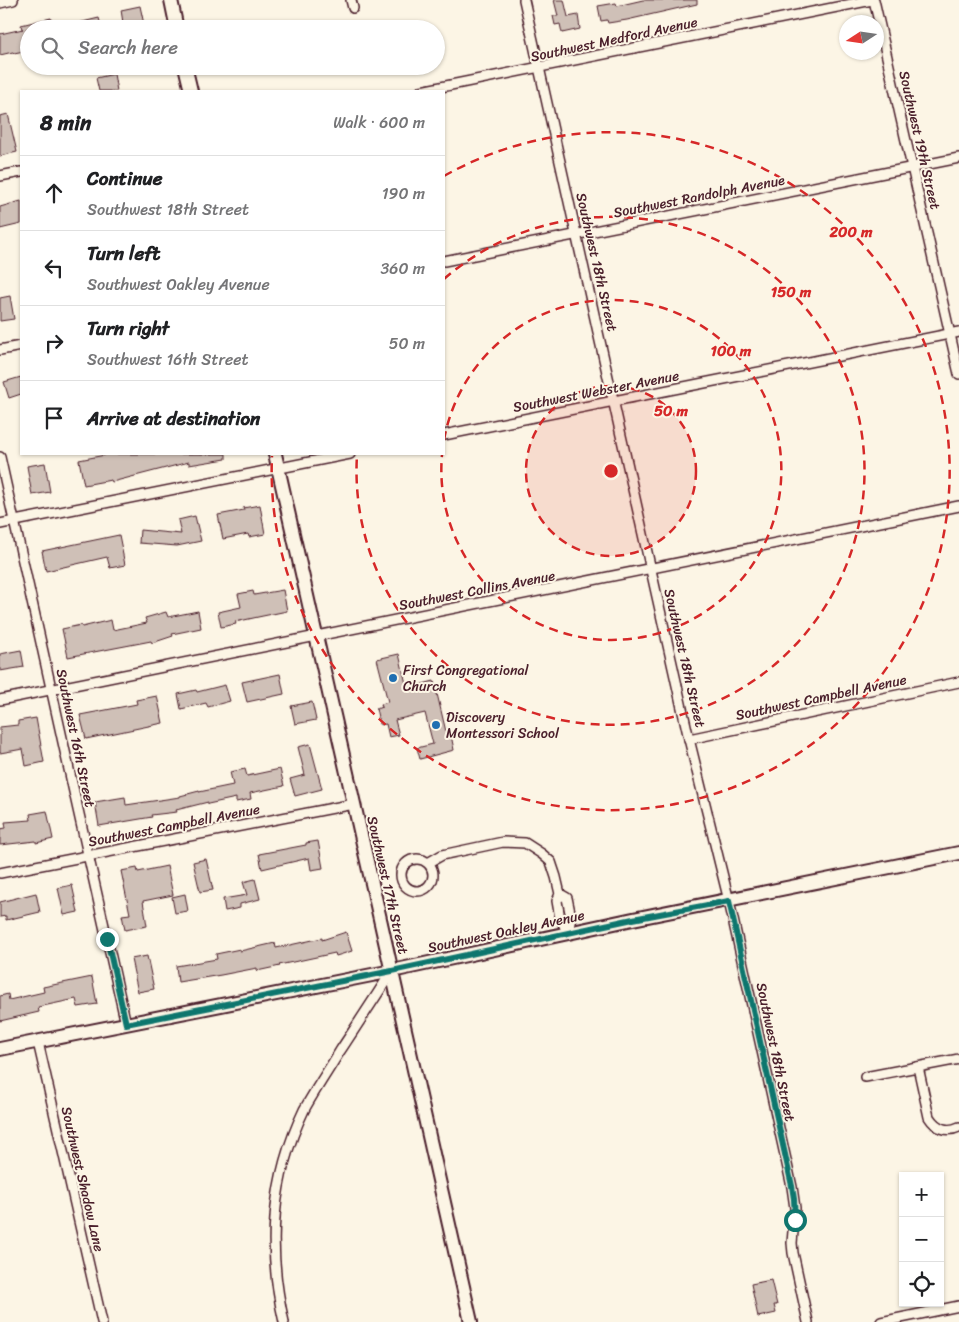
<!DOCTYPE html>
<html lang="en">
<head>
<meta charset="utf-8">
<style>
  :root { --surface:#fff; --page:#f2f2f2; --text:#202124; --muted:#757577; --line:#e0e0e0 }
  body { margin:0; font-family:Sriracha,sans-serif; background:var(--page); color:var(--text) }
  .controls { position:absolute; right:15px; bottom:15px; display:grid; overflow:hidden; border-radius:0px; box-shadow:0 1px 4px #0004 }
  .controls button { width:45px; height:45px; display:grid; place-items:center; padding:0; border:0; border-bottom:1px solid var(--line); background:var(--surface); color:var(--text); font:25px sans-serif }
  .compass { position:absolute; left:839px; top:15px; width:45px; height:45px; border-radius:50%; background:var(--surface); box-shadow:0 1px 4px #0004; rotate:258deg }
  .stop { position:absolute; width:15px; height:15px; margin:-11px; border:4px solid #0f766e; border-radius:50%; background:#fff }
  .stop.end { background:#0f766e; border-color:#fff; box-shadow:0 1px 5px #0008 }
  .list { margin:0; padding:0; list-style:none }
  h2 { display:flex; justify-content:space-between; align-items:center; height:65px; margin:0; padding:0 20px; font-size:21px }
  h2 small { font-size:16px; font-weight:400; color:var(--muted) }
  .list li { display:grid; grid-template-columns:32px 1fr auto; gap:15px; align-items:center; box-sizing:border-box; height:75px; padding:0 20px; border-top:1px solid var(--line) }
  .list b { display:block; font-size:19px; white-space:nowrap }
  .list p { margin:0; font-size:16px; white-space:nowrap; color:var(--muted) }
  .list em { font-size:16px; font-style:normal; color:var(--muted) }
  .icon { flex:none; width:28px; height:28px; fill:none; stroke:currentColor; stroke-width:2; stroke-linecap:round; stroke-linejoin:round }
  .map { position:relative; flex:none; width:959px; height:1322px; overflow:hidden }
  .search { position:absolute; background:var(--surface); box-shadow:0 1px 4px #0004; left:20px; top:20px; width:425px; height:55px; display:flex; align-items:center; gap:12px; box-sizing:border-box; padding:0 18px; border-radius:28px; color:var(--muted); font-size:19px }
  .panel { position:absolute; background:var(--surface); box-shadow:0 1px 4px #0004; left:20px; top:90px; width:425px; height:365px; border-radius:0px }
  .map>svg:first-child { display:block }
  .building { fill:#cfc0b7; stroke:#4a1f2b }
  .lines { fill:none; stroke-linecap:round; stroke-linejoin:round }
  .street-casing { stroke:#4a1f2b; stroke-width:12 }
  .secondary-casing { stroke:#4a1f2b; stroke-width:16 }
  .street { stroke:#fcf5e5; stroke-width:9 }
  .secondary { stroke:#fcf5e5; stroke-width:12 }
  .route { stroke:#0f766e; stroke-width:6 }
  .ring { fill:none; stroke:#d62828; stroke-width:2.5; stroke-dasharray:9 6 }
  .poi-dot { fill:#1f6fb2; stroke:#fcf5e5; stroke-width:2 }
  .labels { text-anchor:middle; stroke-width:4; stroke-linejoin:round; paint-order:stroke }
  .street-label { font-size:14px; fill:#4a1f2b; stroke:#fcf5e5 }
  .poi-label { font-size:14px; fill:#4a1f2b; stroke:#fcf5e5; text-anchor:start }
  .centre { fill:#d62828; stroke:#fcf5e5; stroke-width:2.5 }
  .ring-label { font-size:15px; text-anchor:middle; font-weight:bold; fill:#d62828; stroke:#fcf5e5; stroke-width:4; stroke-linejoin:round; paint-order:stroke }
</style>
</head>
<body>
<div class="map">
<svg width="959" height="1322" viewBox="0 0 959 1322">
  <rect width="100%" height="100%" fill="#fcf5e5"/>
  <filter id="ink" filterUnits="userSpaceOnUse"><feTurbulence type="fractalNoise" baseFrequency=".02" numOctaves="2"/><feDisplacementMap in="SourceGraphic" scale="10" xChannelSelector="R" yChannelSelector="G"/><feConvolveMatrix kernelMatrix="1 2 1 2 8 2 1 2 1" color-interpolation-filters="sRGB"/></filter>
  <g filter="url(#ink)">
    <g class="building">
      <path d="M 554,0 L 564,0 L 568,17 L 578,15 L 580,29 L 562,33 L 560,24 L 555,25 L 553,16 L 558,16 Z"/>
      <path d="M 643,0 L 697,0 L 697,4 L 627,20 L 608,23 L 607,20 L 601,21 L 598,6 L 616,3 L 617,6 Z"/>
      <path d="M 140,6 L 145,29 L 124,29 L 121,10 Z"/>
      <path d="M 51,18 L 54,29 L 26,29 L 29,42 L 29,50 L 14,53 L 13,52 L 0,55 L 0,34 L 23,29 L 22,29 L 21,25 Z"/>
      <path d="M 99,18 L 102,29 L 70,29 L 70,25 Z"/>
      <path d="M 114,74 L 117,91 L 99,91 L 96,78 Z"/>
      <path d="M 8,114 L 17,152 L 0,156 L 0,116 Z"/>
      <path d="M 21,201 L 21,224 L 0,229 L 0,207 Z"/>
      <path d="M 10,296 L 14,319 L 0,321 L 0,298 Z"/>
      <path d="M 21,377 L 21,394 L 9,398 L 4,382 Z"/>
      <path d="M 104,454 L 226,454 L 226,459 L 189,465 L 189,462 L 112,482 L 111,480 L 84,485 L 79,460 L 105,455 Z"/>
      <path d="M 45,463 L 50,492 L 32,495 L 27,466 Z"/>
      <path d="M 260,505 L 265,534 L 249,537 L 248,534 L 223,539 L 218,515 L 244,510 L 243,508 Z"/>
      <path d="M 195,516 L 201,541 L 177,546 L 139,543 L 140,530 L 181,534 L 178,520 Z"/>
      <path d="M 119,535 L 125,565 L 110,568 L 107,557 L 46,571 L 42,551 Z"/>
      <path d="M 283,590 L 287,611 L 258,617 L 235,622 L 236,624 L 221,627 L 218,612 L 241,607 L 238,594 L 253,591 L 254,595 Z"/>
      <path d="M 198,611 L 201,628 L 172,634 L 173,636 L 152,643 L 151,641 L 68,657 L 62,629 L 81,625 L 82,627 L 111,620 L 113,630 L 147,623 L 145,618 L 166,612 L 168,617 Z"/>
      <path d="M 21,650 L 24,667 L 0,671 L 0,654 Z"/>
      <path d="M 399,654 L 407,688 L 434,681 L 447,736 L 451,735 L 454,750 L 420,759 L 417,748 L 433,744 L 425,713 L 395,720 L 399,735 L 389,737 L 386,724 L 380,725 L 376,709 L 382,707 L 381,704 L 388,702 L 377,659 Z"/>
      <path d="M 280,674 L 284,694 L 247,702 L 242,682 Z"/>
      <path d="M 225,685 L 230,701 L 208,707 L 206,703 L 181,709 L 178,694 L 196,690 L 197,692 Z"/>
      <path d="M 157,696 L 163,723 L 86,739 L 80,715 L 137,704 L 136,700 Z"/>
      <path d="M 312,702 L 316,720 L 295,724 L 291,706 Z"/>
      <path d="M 36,718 L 44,762 L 26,766 L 23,749 L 0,753 L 0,727 L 18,725 L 18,721 Z"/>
      <path d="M 310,744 L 322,789 L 295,796 L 290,779 L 305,775 L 298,747 Z"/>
      <path d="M 245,769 L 247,776 L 280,769 L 284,786 L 250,793 L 251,799 L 236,802 L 236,798 L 208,804 L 208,802 L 176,810 L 177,812 L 151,815 L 152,817 L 99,826 L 95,802 L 125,797 L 126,805 L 180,797 L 180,796 L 199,791 L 199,792 L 233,785 L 230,772 Z"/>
      <path d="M 47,811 L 53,839 L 36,843 L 36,841 L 0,845 L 0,829 L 6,828 L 5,822 L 31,820 L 30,814 Z"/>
      <path d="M 318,841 L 323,868 L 311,870 L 309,858 L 262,869 L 259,854 L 306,845 L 306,843 Z"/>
      <path d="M 206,859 L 213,890 L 200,892 L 193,862 Z"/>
      <path d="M 167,866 L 173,895 L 143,901 L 147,926 L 125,930 L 122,915 L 130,914 L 121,871 L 137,868 L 138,872 Z"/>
      <path d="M 255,879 L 260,899 L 240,904 L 240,908 L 225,911 L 223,899 L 247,895 L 243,882 Z"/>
      <path d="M 72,885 L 78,912 L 64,915 L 58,888 Z"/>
      <path d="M 36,893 L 40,912 L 6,920 L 6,916 L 0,917 L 0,902 Z"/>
      <path d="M 185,894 L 188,911 L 175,913 L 172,897 Z"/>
      <path d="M 346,932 L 352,951 L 336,956 L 335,953 L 279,965 L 280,966 L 257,971 L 257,968 L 221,975 L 178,982 L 176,966 L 217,959 L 216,954 L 240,949 L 240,951 L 275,943 L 276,948 L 322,938 L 322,940 Z"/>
      <path d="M 147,956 L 154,989 L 138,992 L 131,959 Z"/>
      <path d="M 92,977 L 97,1004 L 78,1007 L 76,999 L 38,1007 L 39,1012 L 0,1021 L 0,996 L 8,994 L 9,1000 L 44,992 L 43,987 Z"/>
      <path d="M 771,1280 L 777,1305 L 774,1305 L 776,1313 L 758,1317 L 751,1284 Z"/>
    </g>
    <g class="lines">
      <defs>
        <g id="street">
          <path d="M 351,0 L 353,8"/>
          <path d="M 524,0 L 651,570 L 689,739 L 729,901 L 792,1187 L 795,1208 L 792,1243 L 793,1253 L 808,1322"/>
          <path d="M 874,0 L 959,374"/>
          <path d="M 0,3 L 13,0"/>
          <path d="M 421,91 L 872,0"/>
          <path d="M 0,176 L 21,172"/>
          <path d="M 444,261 L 959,158"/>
          <path d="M 0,350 L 21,346"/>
          <path d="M 444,435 C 616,402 787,365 959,332"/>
          <path d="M 0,457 L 70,774 L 126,1024"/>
          <path d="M 0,524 L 350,454"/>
          <path d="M 0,700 C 320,635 640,572 959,506"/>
          <path d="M 689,739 L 959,682"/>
          <circle cx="417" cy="875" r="16"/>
          <path d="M 428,863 L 442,855 L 503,842 L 525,843 L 542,854 L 551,862 L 556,877 L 560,894 L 557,901 L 560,918 L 568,933"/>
          <path d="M 0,873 L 354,804"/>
          <path d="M 560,894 L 567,898 L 571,917 L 568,933"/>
          <path d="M 38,1042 L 102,1322"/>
          <path d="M 918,1067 L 929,1117 C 936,1128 947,1133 959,1127"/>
          <path d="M 865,1077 L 959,1059"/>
          <path d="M 284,1322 C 267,1248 271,1179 304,1110 C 315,1090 328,1071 340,1051 C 357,1025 375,998 392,971"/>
          <path d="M 881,1322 L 959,1306"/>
        </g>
        <g id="secondary">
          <path d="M 171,0 L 177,29"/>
          <path d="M 185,66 L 191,91"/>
          <path d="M 275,454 L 471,1322"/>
          <path d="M 0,1049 L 392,971 L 633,919 L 959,853"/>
        </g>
      </defs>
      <use href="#street" class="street-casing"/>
      <use href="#secondary" class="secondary-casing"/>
      <use href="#street" class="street"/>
      <use href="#secondary" class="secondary"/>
    </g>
  </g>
  <g class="lines" filter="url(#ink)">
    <path class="route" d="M 107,939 L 126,1024 L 392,971 L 633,919 L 729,901 L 792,1186 L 794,1199 L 795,1220"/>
  </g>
  <circle cx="611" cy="471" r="85" fill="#d62828" fill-opacity=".12"/>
  <g class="ring">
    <circle cx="611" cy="471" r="85"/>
    <path d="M444 440A170 170 0 1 1 442 455"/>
    <path d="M444 279A254 254 0 1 1 357 455"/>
    <path d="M444 176A339 339 0 1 1 272 456"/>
  </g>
  <g class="poi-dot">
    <circle cx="393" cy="678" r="5"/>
    <circle cx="436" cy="725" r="5"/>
  </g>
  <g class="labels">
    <g class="street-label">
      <text transform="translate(614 39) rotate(-12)" y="5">Southwest Medford Avenue</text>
      <text transform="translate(920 140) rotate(77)" y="5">Southwest 19th Street</text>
      <text transform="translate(699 196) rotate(-11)" y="5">Southwest Randolph Avenue</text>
      <text transform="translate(597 262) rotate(77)" y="5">Southwest 18th Street</text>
      <text transform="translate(596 391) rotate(-11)" y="5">Southwest Webster Avenue</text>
      <text transform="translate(477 590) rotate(-11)" y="5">Southwest Collins Avenue</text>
      <text transform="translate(685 658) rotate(77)" y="5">Southwest 18th Street</text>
      <text transform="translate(821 697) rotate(-12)" y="5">Southwest Campbell Avenue</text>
      <text transform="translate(76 738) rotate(78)" y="5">Southwest 16th Street</text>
      <text transform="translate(174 825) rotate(-11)" y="5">Southwest Campbell Avenue</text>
      <text transform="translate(388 885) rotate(77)" y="5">Southwest 17th Street</text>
      <text transform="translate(506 931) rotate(-12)" y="5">Southwest Oakley Avenue</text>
      <text transform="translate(776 1052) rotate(78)" y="5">Southwest 18th Street</text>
      <text transform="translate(83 1179) rotate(77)" y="5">Southwest Shadow Lane</text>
    </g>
    <g class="poi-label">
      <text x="403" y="675">First Congregational<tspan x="403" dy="16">Church</tspan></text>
      <text x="446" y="722">Discovery<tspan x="446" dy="16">Montessori School</tspan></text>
    </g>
  </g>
  <circle cx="611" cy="471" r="8" class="centre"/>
  <g class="ring-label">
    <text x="851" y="237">200 m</text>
    <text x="791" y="297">150 m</text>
    <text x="731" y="356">100 m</text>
    <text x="671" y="416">50 m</text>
  </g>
</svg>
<div class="controls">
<button>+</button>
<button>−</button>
<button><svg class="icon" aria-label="locate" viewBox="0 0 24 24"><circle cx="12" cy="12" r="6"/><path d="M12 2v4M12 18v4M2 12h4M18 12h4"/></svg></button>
</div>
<svg class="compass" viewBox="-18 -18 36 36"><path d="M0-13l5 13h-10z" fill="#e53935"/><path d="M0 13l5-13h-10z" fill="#757577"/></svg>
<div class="stop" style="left:795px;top:1220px"></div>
<div class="stop end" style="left:107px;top:939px"></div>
<div class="search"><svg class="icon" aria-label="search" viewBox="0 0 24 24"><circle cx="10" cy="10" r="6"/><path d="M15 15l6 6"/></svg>Search here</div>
<section class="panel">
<h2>8 min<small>Walk · 600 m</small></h2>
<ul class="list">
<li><svg class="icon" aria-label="ahead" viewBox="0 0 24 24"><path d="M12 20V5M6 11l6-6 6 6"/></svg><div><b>Continue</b><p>Southwest 18th Street</p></div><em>190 m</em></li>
<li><svg class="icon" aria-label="left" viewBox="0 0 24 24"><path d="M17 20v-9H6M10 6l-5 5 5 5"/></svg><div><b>Turn left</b><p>Southwest Oakley Avenue</p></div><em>360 m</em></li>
<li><svg class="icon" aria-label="right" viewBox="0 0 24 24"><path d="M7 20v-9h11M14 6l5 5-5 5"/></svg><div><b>Turn right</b><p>Southwest 16th Street</p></div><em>50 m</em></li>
<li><svg class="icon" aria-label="arrive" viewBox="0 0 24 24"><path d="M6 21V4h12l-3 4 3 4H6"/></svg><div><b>Arrive at destination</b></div></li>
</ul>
</section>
</div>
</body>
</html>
